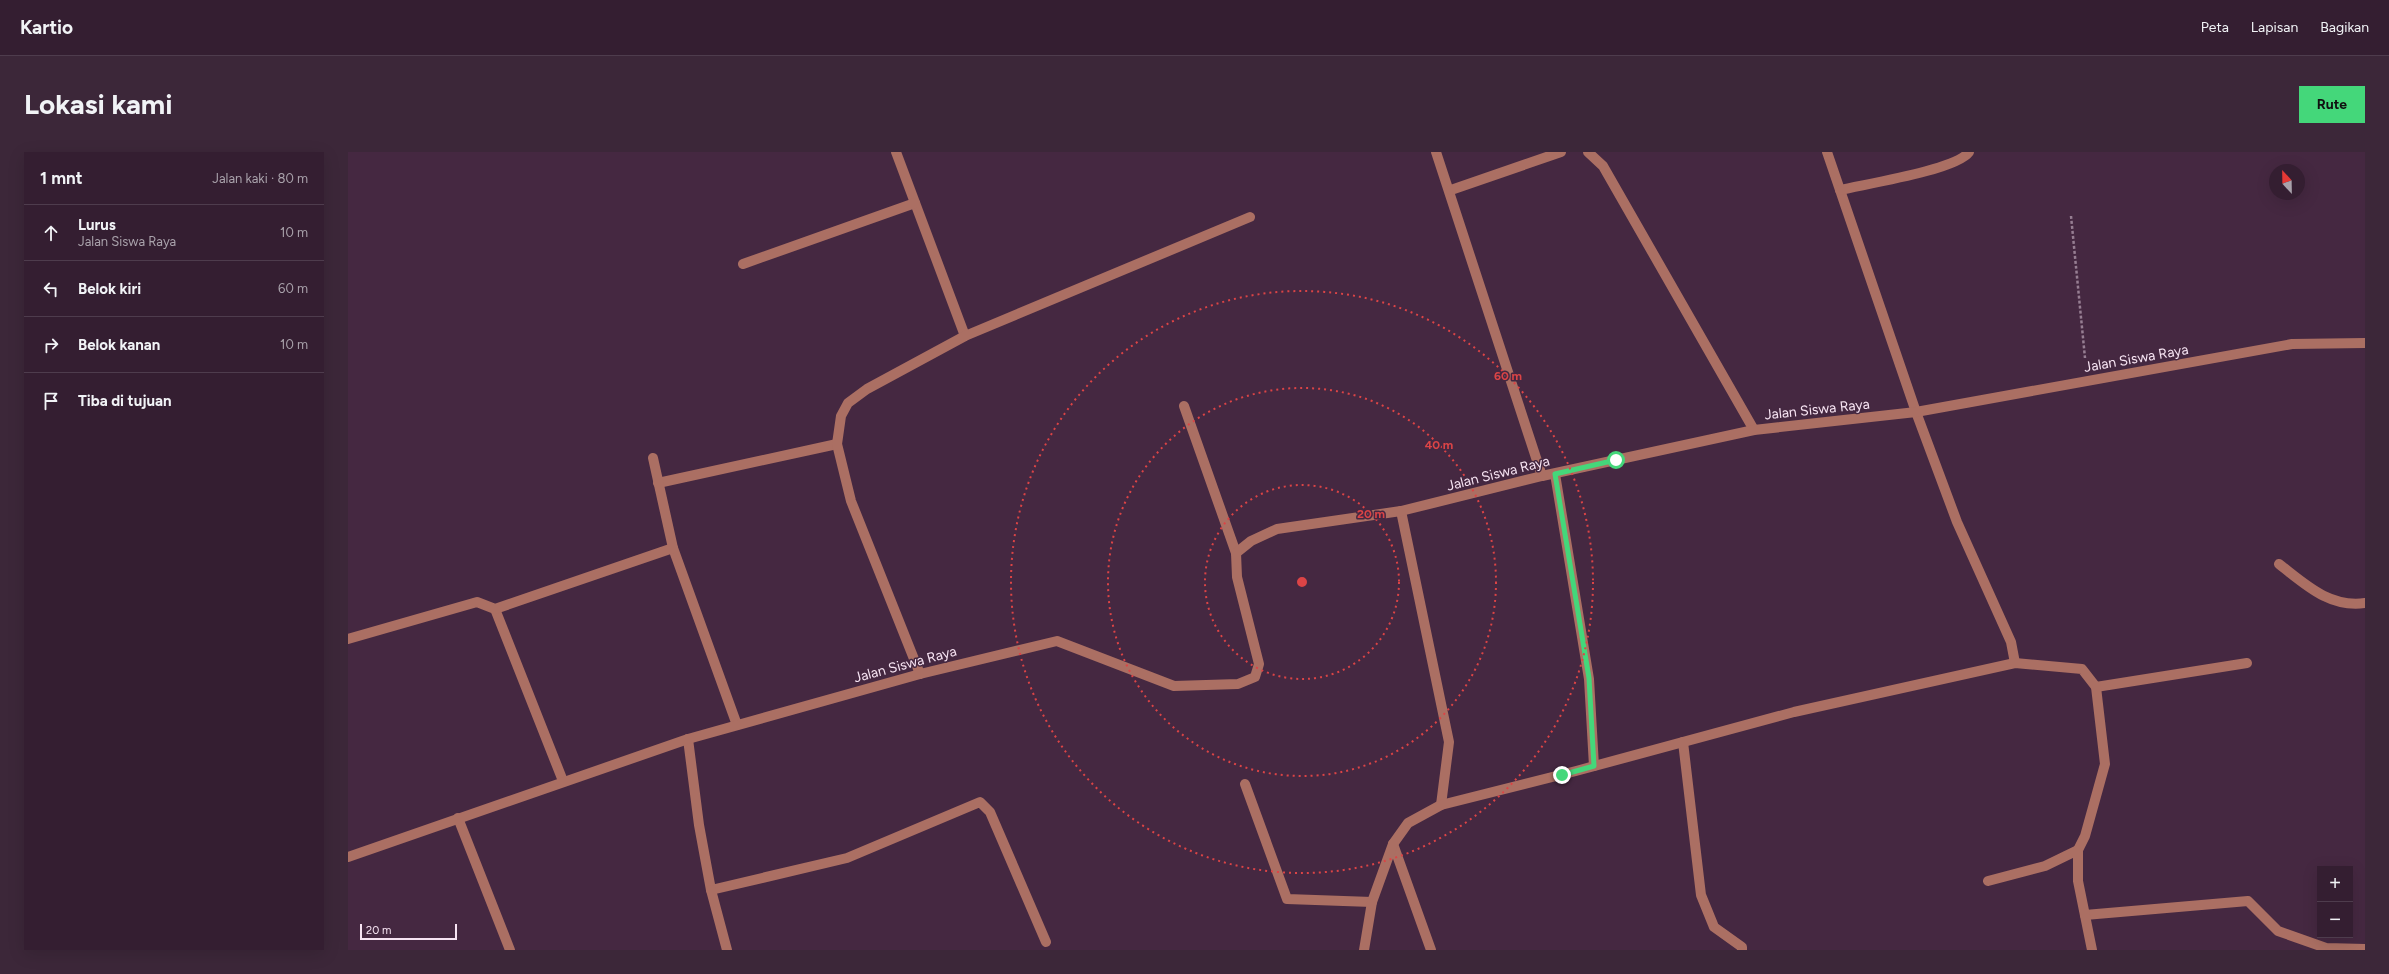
<!DOCTYPE html>
<html lang="id">
<head>
<meta charset="utf-8">
<style>
  :root { --surface:#341e31; --page:#3c2739; --text:#f1f3f6; --muted:#a9a2ab; --line:#4e3c4d; --accent:#44d77a }
  body { margin:0; font-family:Figtree,sans-serif; background:var(--page); color:var(--text) }
  .controls { position:absolute; right:12px; bottom:12px; display:grid; overflow:hidden; border-radius:0px; box-shadow:0 4px 16px #0002 }
  .controls button { width:36px; height:36px; display:grid; place-items:center; padding:0; border:0; border-bottom:1px solid var(--line); background:var(--surface); color:var(--text); font:20px sans-serif }
  .compass { position:absolute; left:1921px; top:12px; width:36px; height:36px; border-radius:50%; background:var(--surface); box-shadow:0 4px 16px #0002; rotate:338deg }
  .scale { position:absolute; left:12px; bottom:10px; width:97px; box-sizing:border-box; padding-left:4px; border:2px solid #f7e4f3; border-top:0; font-size:11px; line-height:14px; white-space:nowrap; color:#f7e4f3; -webkit-text-stroke:3px #452841; paint-order:stroke }
  .stop { position:absolute; width:12px; height:12px; margin:-9px; border:3px solid #44d77a; border-radius:50%; background:#fff }
  .stop.end { background:#44d77a; border-color:#fff; box-shadow:0 1px 4px #0008 }
  .list { margin:0; padding:0; list-style:none }
  h2 { display:flex; justify-content:space-between; align-items:center; height:52px; margin:0; padding:0 16px; font-size:17px }
  h2 small { font-size:13px; font-weight:400; color:var(--muted) }
  .list li { display:grid; grid-template-columns:26px 1fr auto; gap:12px; align-items:center; box-sizing:border-box; height:56px; padding:0 16px; border-top:1px solid var(--line) }
  .list b { display:block; font-size:15px; white-space:nowrap }
  .list p { margin:0; font-size:13px; white-space:nowrap; color:var(--muted) }
  .list em { font-size:13px; font-style:normal; color:var(--muted) }
  .icon { flex:none; width:22px; height:22px; fill:none; stroke:currentColor; stroke-width:2; stroke-linecap:round; stroke-linejoin:round }
  .map { position:relative; flex:none; width:2017px; height:798px; overflow:hidden; border-radius:0px }
  header { display:flex; align-items:center; gap:24px; box-sizing:border-box; height:56px; padding:0 20px; background:var(--surface); border-bottom:1px solid var(--line) }
  header strong { font-size:19px }
  nav { display:flex; gap:22px; margin-inline-start:auto; font-size:14px }
  .intro { display:flex; align-items:center; justify-content:space-between; box-sizing:border-box; height:96px; padding:0 24px }
  h1 { margin:0; font-size:28px }
  .button { padding:10px 18px; border-radius:0px; background:var(--accent); color:#111; font-size:14px; font-weight:700 }
  main { display:flex; gap:24px; padding:0 24px }
  aside { flex:1; background:var(--surface); border-radius:0px; box-shadow:0 4px 16px #0002 }
  .map>svg:first-child { display:block }
  .lines { fill:none; stroke-linecap:round; stroke-linejoin:round }
  .path { stroke:#967e92; stroke-width:2.5; stroke-dasharray:3 2; stroke-linecap:butt }
  .minor { stroke:#ab6f63; stroke-width:10 }
  .route { stroke:#44d77a; stroke-width:5 }
  .ring { fill:none; stroke:#db4446; stroke-width:2; stroke-dasharray:2 4 }
  .labels { text-anchor:middle; stroke-width:3; stroke-linejoin:round; paint-order:stroke }
  .street-label { font-size:14px; fill:#f7e4f3; stroke:#452841 }
  .centre { fill:#db4446; stroke:#452841; stroke-width:2 }
  .ring-label { font-size:12px; text-anchor:middle; font-weight:bold; fill:#db4446; stroke:#452841; stroke-width:3; stroke-linejoin:round; paint-order:stroke }
</style>
</head>
<body>
<header>
<strong>Kartio</strong>
<nav><a>Peta</a><a>Lapisan</a><a>Bagikan</a></nav>
</header>
<div class="intro"><h1>Lokasi kami</h1><a class="button">Rute</a></div>
<main>
<aside>
<h2>1 mnt<small>Jalan kaki · 80 m</small></h2>
<ul class="list">
<li><svg class="icon" aria-label="ahead" viewBox="0 0 24 24"><path d="M12 20V5M6 11l6-6 6 6"/></svg><div><b>Lurus</b><p>Jalan Siswa Raya</p></div><em>10 m</em></li>
<li><svg class="icon" aria-label="left" viewBox="0 0 24 24"><path d="M17 20v-9H6M10 6l-5 5 5 5"/></svg><div><b>Belok kiri</b></div><em>60 m</em></li>
<li><svg class="icon" aria-label="right" viewBox="0 0 24 24"><path d="M7 20v-9h11M14 6l5 5-5 5"/></svg><div><b>Belok kanan</b></div><em>10 m</em></li>
<li><svg class="icon" aria-label="arrive" viewBox="0 0 24 24"><path d="M6 21V4h12l-3 4 3 4H6"/></svg><div><b>Tiba di tujuan</b></div></li>
</ul>
</aside>
<div class="map">
<svg width="2017" height="798" viewBox="0 0 2017 798">
  <rect width="100%" height="100%" fill="#452841"/>
  <g class="lines">
    <path class="path" d="M 1723,64 L 1737,206"/>
    <g class="minor">
      <path d="M 548,0 L 617,184"/>
      <path d="M 1088,0 L 1194,324"/>
      <path d="M 1240,0 L 1255,14 L 1406,278"/>
      <path d="M 1479,0 L 1568,260 L 1609,370 L 1663,490 L 1667,511"/>
      <path d="M 1103,38 L 1213,0"/>
      <path d="M 1492,38 C 1517,32 1608,18 1621,0"/>
      <path d="M 395,112 L 567,51"/>
      <path d="M 836,254 L 888,401"/>
      <path d="M 1207,322 L 1241,527 L 1246,614"/>
      <path d="M 310,331 L 489,292"/>
      <path d="M 1053,359 L 1101,590 L 1093,653"/>
      <path d="M 325,396 L 389,573"/>
      <path d="M 1931,412 C 1957,432 1981,456 2017,451"/>
      <path d="M 147,457 L 215,629"/>
      <path d="M 0,487 L 129,450 L 147,457 L 325,396 L 305,306"/>
      <path d="M 572,522 L 503,349 L 489,292 L 493,264 L 500,251 L 519,237 L 617,184 L 902,65"/>
      <path d="M 1748,535 L 1899,511"/>
      <path d="M 340,587 L 351,673 L 363,738 L 499,706 L 632,650 L 642,660 L 698,790"/>
      <path d="M 1335,590 L 1353,743 L 1366,775 L 1394,795 L 1394,798"/>
      <path d="M 897,632 L 939,747 L 1024,750"/>
      <path d="M 110,666 L 162,798"/>
      <path d="M 1045,692 L 1083,798"/>
      <path d="M 0,705 L 340,587 L 572,522 L 709,489 L 826,534 L 890,532 L 907,525 L 911,512 L 889,425 L 888,401 L 903,389 L 929,377 L 1053,359 L 1194,324 L 1406,278 L 1568,260 L 1944,192 L 2017,191"/>
      <path d="M 1640,729 L 1697,714 L 1730,698"/>
      <path d="M 363,738 L 379,798"/>
      <path d="M 1737,763 L 1900,749 L 1930,779 L 1978,796 L 2017,797"/>
      <path d="M 1016,798 L 1024,750 L 1045,692 L 1060,671 L 1093,653 L 1228,619 L 1446,560 L 1667,511 L 1734,517 L 1748,535 L 1757,612 L 1737,684 L 1730,698 L 1730,729 L 1744,798"/>
    </g>
  </g>
  <g class="lines">
    <path class="route" d="M 1214,623 L 1246,614 L 1241,526 L 1207,322 L 1268,308"/>
  </g>
  <g class="ring">
    <circle cx="954" cy="430" r="97"/>
    <circle cx="954" cy="430" r="194"/>
    <circle cx="954" cy="430" r="291"/>
  </g>
  <g class="labels">
    <g class="street-label">
      <text transform="translate(1788 206) rotate(-10)" y="5">Jalan Siswa Raya</text>
      <text transform="translate(1469 257) rotate(-6)" y="5">Jalan Siswa Raya</text>
      <text transform="translate(1150 321) rotate(-14)" y="5">Jalan Siswa Raya</text>
      <text transform="translate(557 512) rotate(-15)" y="5">Jalan Siswa Raya</text>
    </g>
  </g>
  <circle cx="954" cy="430" r="6" class="centre"/>
  <g class="ring-label">
    <text x="1160" y="228">60 m</text>
    <text x="1091" y="297">40 m</text>
    <text x="1023" y="366">20 m</text>
  </g>
</svg>
<div class="controls">
<button>+</button>
<button>−</button>
</div>
<svg class="compass" viewBox="-18 -18 36 36"><path d="M0-13l5 13h-10z" fill="#e53935"/><path d="M0 13l5-13h-10z" fill="#a9a2ab"/></svg>
<div class="scale">20 m</div>
<div class="stop" style="left:1268px;top:308px"></div>
<div class="stop end" style="left:1214px;top:623px"></div>
</div>
</main>
</body>
</html>
